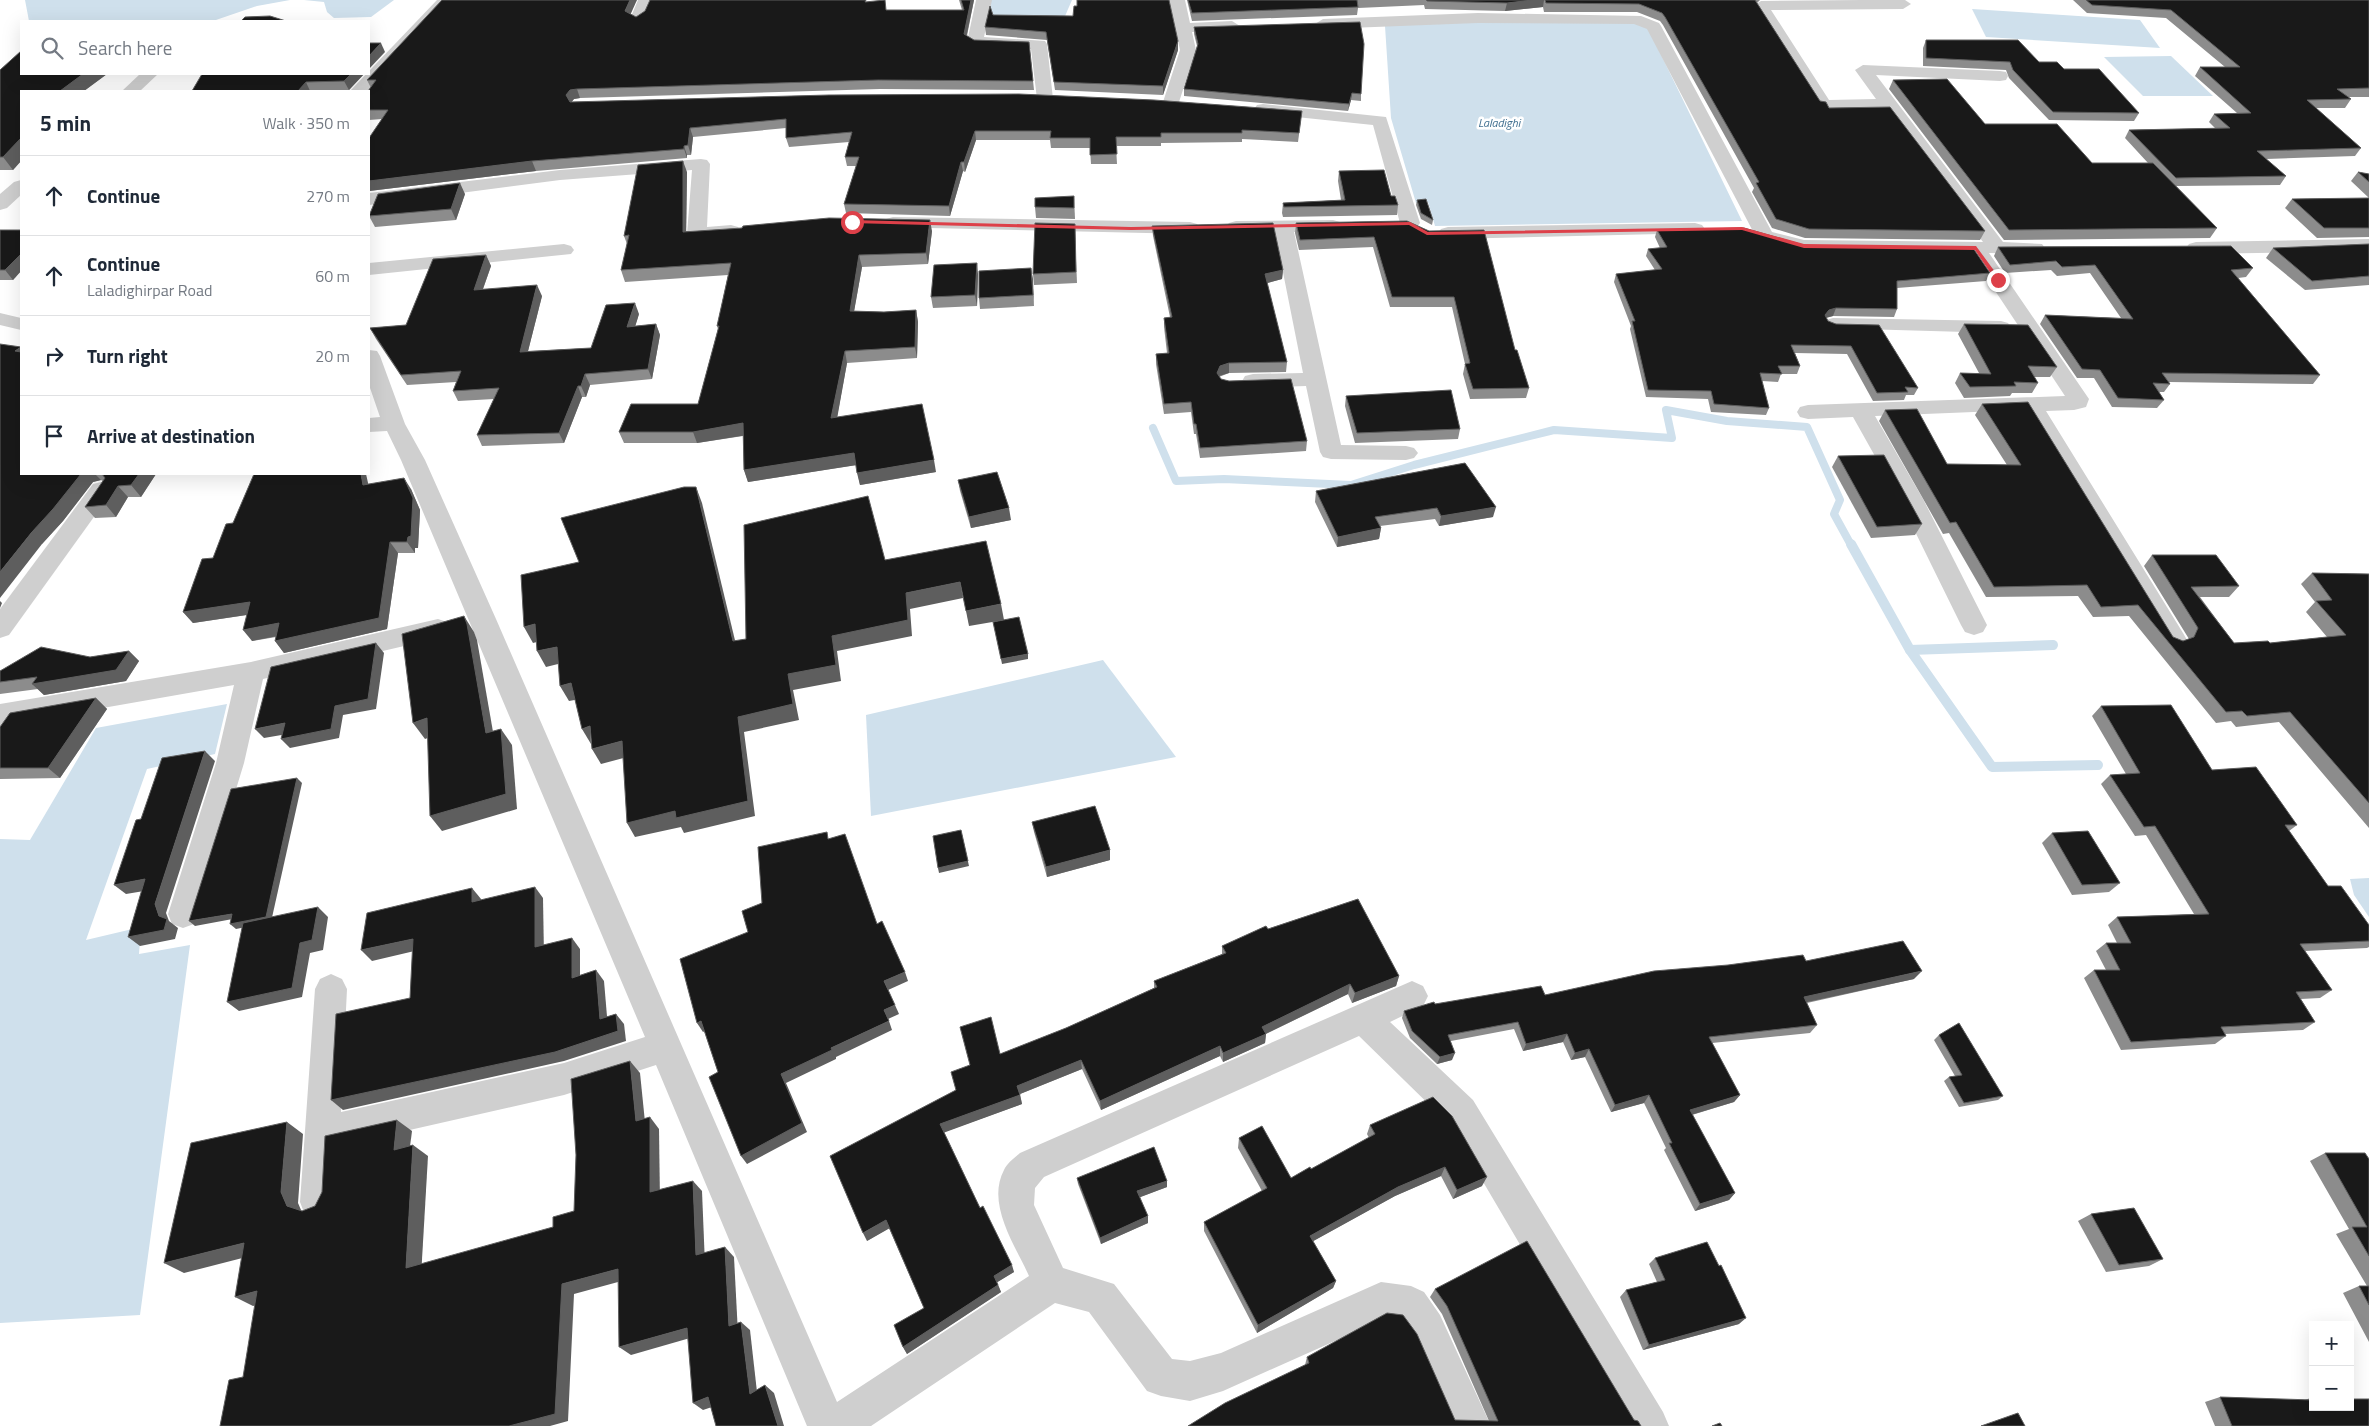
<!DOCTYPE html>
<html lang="en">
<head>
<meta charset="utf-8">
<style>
  :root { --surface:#fff; --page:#f6f6f7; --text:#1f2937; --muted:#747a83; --line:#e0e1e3 }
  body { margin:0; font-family:"Titillium Web",sans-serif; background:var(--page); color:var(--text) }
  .controls { position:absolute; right:15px; bottom:15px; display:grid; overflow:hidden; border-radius:0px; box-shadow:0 5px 20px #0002 }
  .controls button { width:45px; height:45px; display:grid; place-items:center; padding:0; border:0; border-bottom:1px solid var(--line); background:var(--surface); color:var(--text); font:25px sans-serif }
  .stop { position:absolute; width:15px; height:15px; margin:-11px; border:4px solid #dd4049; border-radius:50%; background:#fff }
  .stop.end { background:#dd4049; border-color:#fff; box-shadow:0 1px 5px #0008 }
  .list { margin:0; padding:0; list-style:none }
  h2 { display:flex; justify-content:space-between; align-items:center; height:65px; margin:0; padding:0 20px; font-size:21px }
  h2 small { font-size:16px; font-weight:400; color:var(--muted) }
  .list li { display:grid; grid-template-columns:32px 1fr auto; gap:15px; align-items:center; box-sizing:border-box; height:80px; padding:0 20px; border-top:1px solid var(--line) }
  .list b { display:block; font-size:19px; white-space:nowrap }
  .list p { margin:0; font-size:16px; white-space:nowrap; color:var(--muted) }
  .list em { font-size:16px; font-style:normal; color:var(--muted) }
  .icon { flex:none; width:28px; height:28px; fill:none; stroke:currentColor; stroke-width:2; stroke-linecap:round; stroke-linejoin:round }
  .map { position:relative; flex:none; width:2369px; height:1426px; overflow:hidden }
  .search { position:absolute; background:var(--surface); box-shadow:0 5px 20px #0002; left:20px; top:20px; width:350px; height:55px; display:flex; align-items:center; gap:12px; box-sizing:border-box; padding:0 18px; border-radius:0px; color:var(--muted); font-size:19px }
  .panel { position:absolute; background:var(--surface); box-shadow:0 5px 20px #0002; left:20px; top:90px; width:350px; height:385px; border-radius:0px }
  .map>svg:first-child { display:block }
  .water { fill:#cfe0ec }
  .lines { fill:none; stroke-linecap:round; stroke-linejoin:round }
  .stream-far1 { stroke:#cfe0ec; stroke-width:8 }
  .stream { stroke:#cfe0ec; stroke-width:10 }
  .minor { fill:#cfcfcf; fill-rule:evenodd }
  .wall { fill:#8c8c8c }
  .shaded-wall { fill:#5e5e5e }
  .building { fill:#191919; stroke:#5e5e5e }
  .route { fill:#dd4049 }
  .labels { text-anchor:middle; stroke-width:5; stroke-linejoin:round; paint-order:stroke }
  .far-water-label { font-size:12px; font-style:italic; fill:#437191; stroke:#fff }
</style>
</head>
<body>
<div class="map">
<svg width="2369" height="1426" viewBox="0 0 2369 1426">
  <rect width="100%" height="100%" fill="#fff"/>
  <g class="water">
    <path d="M 25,0 L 290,0 L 257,6 L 213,21 L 29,21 Z"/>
    <path d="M 304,0 L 394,0 L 371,17 L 334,18 L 327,12 L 324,2 Z"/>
    <path d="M 991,0 L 1072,0 L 1062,23 L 987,20 Z"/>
    <path d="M 1972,9 L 2140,20 L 2160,48 L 1986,37 Z"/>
    <path d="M 1482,21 L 1632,22 L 1648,28 L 1742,221 L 1435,226 L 1428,202 L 1416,203 L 1391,118 L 1385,26 Z"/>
    <path d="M 2171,56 L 2213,96 L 2143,96 L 2104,57 Z"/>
    <path d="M 1103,660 L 1176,757 L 871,816 L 866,715 Z"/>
    <path d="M 227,704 L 215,754 L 147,769 L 86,940 L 141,927 L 139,954 L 190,945 L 140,1315 L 0,1323 L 0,839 L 30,840 L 96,728 Z"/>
    <path d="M 2369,878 L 2369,917 L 2354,895 L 2350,879 Z"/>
  </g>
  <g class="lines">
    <path class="stream-far1" d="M 1153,428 L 1176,481 L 1224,479 L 1351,485 L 1414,465 L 1554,430 L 1672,438 L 1666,410 L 1727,421 L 1807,427 L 1840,500 L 1834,514 L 1851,545"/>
    <g class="stream">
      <path d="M 1851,544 L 1910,650"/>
      <path d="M 2053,645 L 1910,650 L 1992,767 L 2098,765"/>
    </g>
    <g class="minor">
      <path d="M 437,0 L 453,0 L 367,91 L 350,91 Z"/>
      <path d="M 638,0 L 654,0 L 646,19 L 638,24 L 630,19 Z"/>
      <path d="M 976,0 L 992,0 L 984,37 L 1045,41 L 1047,44 L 1053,99 L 1051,103 L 1039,103 L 1037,99 L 1031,49 L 969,45 L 967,42 Z"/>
      <path d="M 1169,0 L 1185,0 L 1190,23 L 1232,21 L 1240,26 L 1232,31 L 1192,32 L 1196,50 L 1179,102 L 1177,106 L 1165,106 L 1163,102 L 1180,50 Z"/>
      <path d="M 1862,0 L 1905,0 L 1911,4 L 1903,9 L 1771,10 L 1829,100 L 1876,99 L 1855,70 L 1863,65 L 2000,71 L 2006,72 L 2008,76 L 2006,80 L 2000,81 L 1876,75 L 2003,242 L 2042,244 L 2045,248 L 2042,252 L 2035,254 L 1989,253 L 2089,399 L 2086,407 L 2074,410 L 2046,411 L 2183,633 L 2187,640 L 2183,647 L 2174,650 L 2165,647 L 2023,410 L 1875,416 L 1923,499 L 1987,625 L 1983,632 L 1974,635 L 1965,632 L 1961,625 L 1899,499 L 1853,417 L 1808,419 L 1800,417 L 1797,412 L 1800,407 L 1808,405 L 2065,396 L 1970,253 L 1804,252 L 1757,239 L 1647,29 L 1634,24 L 1478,23 L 1323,29 L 1315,24 L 1323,19 L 1478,13 L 1641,16 L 1659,23 L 1661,26 L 1772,232 L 1804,240 L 1983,242 L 1884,109 L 1818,109 L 1775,44 L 1753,6 L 1761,1 Z"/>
      <path d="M 140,74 L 158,74 L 140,91 L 122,91 Z"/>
      <path d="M 1263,104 L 1386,117 L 1420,223 L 1417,227 L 1403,227 L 1400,223 L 1373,125 L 1257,113 L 1254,109 L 1257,105 Z"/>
      <path d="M 701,159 L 707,160 L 710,164 L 707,227 L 731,225 L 738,227 L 741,231 L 738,235 L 697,240 L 690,238 L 687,234 L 692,170 L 560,180 L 369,205 L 369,193 L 560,170 Z"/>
      <path d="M 21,180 L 21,195 L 7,208 L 0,210 L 0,194 L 14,182 Z"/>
      <path d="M 893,217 L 1190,222 L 1197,224 L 1200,228 L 1197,232 L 1190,234 L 886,227 L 883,223 L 886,219 Z"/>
      <path d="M 1333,220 L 1340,222 L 1343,226 L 1340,230 L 1294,232 L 1341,445 L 1406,446 L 1414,448 L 1418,453 L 1414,458 L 1406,460 L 1331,459 L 1323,457 L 1320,452 L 1306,386 L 1253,388 L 1245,386 L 1242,381 L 1245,376 L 1253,374 L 1303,373 L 1275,232 L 1229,231 L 1226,227 L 1229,223 L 1236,221 Z"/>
      <path d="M 1695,223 L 1702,225 L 1705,229 L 1702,233 L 1448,239 L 1441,237 L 1438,233 L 1441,229 L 1448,227 Z"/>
      <path d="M 2369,239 L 2369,251 L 2196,254 L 2189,252 L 2186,248 L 2189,244 L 2196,242 Z"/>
      <path d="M 564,244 L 571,246 L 574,250 L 571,254 L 369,275 L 369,263 Z"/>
      <path d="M 0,313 L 21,318 L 21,330 L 0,325 Z"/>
      <path d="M 1833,318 L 2001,321 L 2008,323 L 2011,327 L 2008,331 L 2001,333 L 1826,328 L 1823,324 L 1826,320 Z"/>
      <path d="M 369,350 L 377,351 L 380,356 L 405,424 L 425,460 L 496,619 L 837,1402 L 1029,1276 C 1015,1245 986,1204 1004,1170 C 1007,1163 1014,1158 1020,1153 L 1412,981 L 1423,986 L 1428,996 L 1423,1006 L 1390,1022 L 1473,1100 L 1663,1412 L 1669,1426 L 1627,1426 L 1449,1124 L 1359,1036 L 1044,1177 L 1035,1188 L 1034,1205 L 1063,1268 L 1114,1284 L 1172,1359 L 1190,1361 L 1221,1353 L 1381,1282 L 1411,1286 L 1424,1292 L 1440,1315 L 1491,1426 L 1451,1426 L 1414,1341 L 1400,1322 L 1382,1320 L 1223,1391 L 1190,1401 L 1161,1396 L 1147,1391 L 1089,1312 L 1055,1303 L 871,1426 L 807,1426 L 656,1065 L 564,1095 L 339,1146 L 336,1202 L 331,1215 L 318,1220 L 305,1215 L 300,1202 L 315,989 L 320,979 L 331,974 L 342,979 L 347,989 L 341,1112 L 564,1063 L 645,1037 L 401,460 L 387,431 L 369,432 L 369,418 L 380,417 L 369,385 Z"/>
      <path d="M 101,482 L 109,484 L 113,490 L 109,496 L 9,635 L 0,638 L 0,609 L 93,484 Z"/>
      <path d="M 438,619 L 447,622 L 451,629 L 447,636 L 263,679 L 244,763 L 198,914 L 194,924 L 183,928 L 172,924 L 168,914 L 216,763 L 234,685 L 0,726 L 0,704 L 251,662 Z"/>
    </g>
  </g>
  <g class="wall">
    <path d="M 959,0 L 974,0 L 967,36 L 974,40 L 1029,42 L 1034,90 L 880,89 L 580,98 L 574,99 L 571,102 L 1301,120 L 1298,142 L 1242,139 L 1242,142 L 1161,143 L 1161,146 L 1116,146 L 1117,164 L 1091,164 L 1090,148 L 1051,148 L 1050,140 L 976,140 L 965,172 L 963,171 L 950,216 L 846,213 L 844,204 L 856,166 L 847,166 L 845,157 L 849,142 L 789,147 L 786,138 L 786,128 L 693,137 L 691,155 L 687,155 L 687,158 L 536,171 L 369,191 L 382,119 L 369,120 L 369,91 L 371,88 L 367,80 L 631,14 L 636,17 L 869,2 L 886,10 L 962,10 Z"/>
    <path d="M 1187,0 L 1760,0 L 1757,3 L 1820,101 L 1829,108 L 1985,231 L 1980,240 L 1805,238 L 1772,228 L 1752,192 L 1754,188 L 1663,25 L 1660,21 L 1637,12 L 1544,12 L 1543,7 L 1505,11 L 1425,9 L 1424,5 L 1358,8 L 1357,15 L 1192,21 Z"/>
    <path d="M 2073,0 L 2369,0 L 2369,97 L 2348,97 L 2351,99 L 2345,108 L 2316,108 L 2361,148 L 2355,156 L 2266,159 L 2286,176 L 2280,185 L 2176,186 L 2217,228 L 2210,238 L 2004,240 L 1889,89 L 1893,80 L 1985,124 L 2092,163 L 2148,163 L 2125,138 L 2129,130 L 2215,128 L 2209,122 L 2214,114 L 2237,113 L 2195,76 L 2200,67 L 2225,67 L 2166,18 L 2087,13 Z"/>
    <path d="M 1077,6 L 1178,41 L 1178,50 L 1163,95 L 1055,90 L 1047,40 L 986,35 L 985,27 L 993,15 L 1073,16 Z"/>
    <path d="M 1194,27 L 1361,94 L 1361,101 L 1351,100 L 1348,111 L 1184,96 L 1184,89 L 1197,46 L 1194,34 Z"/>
    <path d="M 1926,40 L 2039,62 L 2064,69 L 2139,113 L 2134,121 L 2049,120 L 2009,78 L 2006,70 L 1923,66 L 1923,48 Z"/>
    <path d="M 0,70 L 21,74 L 107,74 L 84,91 L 21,91 L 21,161 L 13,170 L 0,170 Z"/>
    <path d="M 364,74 L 349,90 L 310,91 L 192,91 Z"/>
    <path d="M 1339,171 L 1391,196 L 1398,205 L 1397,215 L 1283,217 L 1282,213 L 1283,203 L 1341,200 L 1338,181 Z"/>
    <path d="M 687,172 L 686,231 L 932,231 L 928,264 L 862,267 L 854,311 L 884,312 L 916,310 L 918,322 L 917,358 L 847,363 L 837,417 L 936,472 L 860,485 L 856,465 L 748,482 L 744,470 L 743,436 L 697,443 L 624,443 L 619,432 L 698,404 L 718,329 L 717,326 L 728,275 L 625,282 L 621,270 L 627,244 L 624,236 Z"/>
    <path d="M 2358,172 L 2369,174 L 2369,198 L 2351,181 Z"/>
    <path d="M 465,194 L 456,220 L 375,227 L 369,216 Z"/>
    <path d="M 1074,196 L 1075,219 L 1036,218 L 1035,207 Z"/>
    <path d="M 2369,198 L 2369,237 L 2317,238 L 2285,208 L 2292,199 Z"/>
    <path d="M 1417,200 L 1433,220 L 1432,225 L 1421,219 L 1416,205 Z"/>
    <path d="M 1407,221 L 1515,350 L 1529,388 L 1526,398 L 1470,399 L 1463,374 L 1465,364 L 1452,307 L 1390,307 L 1373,247 L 1299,250 L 1295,233 L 1296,223 Z"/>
    <path d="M 1152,226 L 1283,270 L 1282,279 L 1267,283 L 1287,362 L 1286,372 L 1229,373 L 1219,377 L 1221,379 L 1307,441 L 1306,451 L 1200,458 L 1196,434 L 1194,434 L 1191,412 L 1164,414 L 1156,364 L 1156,354 L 1167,353 L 1164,327 L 1164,318 L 1170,317 L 1153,236 Z"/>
    <path d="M 0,230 L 21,230 L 21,271 L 13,280 L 0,280 Z"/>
    <path d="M 1657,230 L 1807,246 L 1990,273 L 1986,281 L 1897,288 L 1897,309 L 1894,317 L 1833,316 L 1826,318 L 1828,321 L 1918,388 L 1914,395 L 1906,395 L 1904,400 L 1873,401 L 1847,354 L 1795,353 L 1800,366 L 1797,374 L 1781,374 L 1778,382 L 1762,381 L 1769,408 L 1766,415 L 1711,412 L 1708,399 L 1646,397 L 1630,329 L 1631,326 L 1614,282 L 1616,274 L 1655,270 L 1646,256 L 1648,249 L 1660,248 L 1655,237 Z"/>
    <path d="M 1075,235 L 1077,283 L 1034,285 L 1033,274 Z"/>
    <path d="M 2369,244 L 2369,285 L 2305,290 L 2266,258 L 2273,248 Z"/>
    <path d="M 1998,247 L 2253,268 L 2246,277 L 2238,278 L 2320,375 L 2313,384 L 2169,382 L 2170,384 L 2164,392 L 2159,392 L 2164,400 L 2157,408 L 2112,407 L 2094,378 L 2077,378 L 2040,324 L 2045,315 L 2121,318 L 2090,273 L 2057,276 L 2051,270 L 2005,273 L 1994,256 Z"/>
    <path d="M 486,255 L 491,266 L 483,289 L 542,296 L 528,351 L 591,348 L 639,314 L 635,326 L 656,324 L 660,335 L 652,379 L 590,385 L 586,397 L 582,397 L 564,443 L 482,446 L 477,435 L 494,399 L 458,401 L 453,391 L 456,382 L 407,385 L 376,339 L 370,328 L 406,325 Z"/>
    <path d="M 1031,268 L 1034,306 L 980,309 L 979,298 Z"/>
    <path d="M 978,274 L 977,306 L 933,308 L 931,297 Z"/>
    <path d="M 1964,324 L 2057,367 L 2050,377 L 2034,377 L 2038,383 L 2032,393 L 2012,393 L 2010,396 L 1964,398 L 1955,383 L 1960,373 L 1979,373 L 1958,334 Z"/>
    <path d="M 1346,396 L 1460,429 L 1458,439 L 1355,443 L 1345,406 Z"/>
    <path d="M 1982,404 L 2173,637 L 2183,641 L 2189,639 L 2144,566 L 2152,555 L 2239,586 L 2229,597 L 2200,597 L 2234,643 L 2270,643 L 2327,637 L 2306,612 L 2315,602 L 2301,584 L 2312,573 L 2369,574 L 2369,828 L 2279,722 L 2236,727 L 2231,721 L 2216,723 L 2129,616 L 2093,617 L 2078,596 L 1986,597 L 1949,533 L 1943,534 L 1879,421 L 1885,410 L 1947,464 L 2007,465 L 1975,415 Z"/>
    <path d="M 1838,456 L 1922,524 L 1915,535 L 1871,538 L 1832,467 Z"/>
    <path d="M 1465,463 L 1493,517 L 1439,526 L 1435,519 L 1380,526 L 1381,528 L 1379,539 L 1337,547 L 1315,502 L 1316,491 Z"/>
    <path d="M 21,474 L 156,474 L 141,497 L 128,497 L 116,517 L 95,518 L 85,507 L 103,481 L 101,480 L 93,482 L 63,521 L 42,544 Z"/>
    <path d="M 958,480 L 1011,520 L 971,528 L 960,491 Z"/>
    <path d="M 368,484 L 411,489 L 420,510 L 418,548 L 415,548 L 415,553 L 398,553 L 387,629 L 284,653 L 275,641 L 276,637 L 252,641 L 247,615 L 193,623 L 183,612 L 213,558 L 233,523 Z"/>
    <path d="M 129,651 L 139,661 L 126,681 L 44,695 L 38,689 L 0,694 L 0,671 Z"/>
    <path d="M 96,698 L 107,709 L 60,778 L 0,779 L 0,727 Z"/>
    <path d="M 2101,706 L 2212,770 L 2297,825 L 2289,831 L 2328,886 L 2369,925 L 2369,947 L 2367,948 L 2305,951 L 2332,990 L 2320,998 L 2301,999 L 2315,1022 L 2303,1030 L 2225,1034 L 2226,1036 L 2215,1044 L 2121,1050 L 2084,978 L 2094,970 L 2106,970 L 2096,951 L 2106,943 L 2117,943 L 2108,925 L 2117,917 L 2194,914 L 2146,835 L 2135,836 L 2101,784 L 2110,775 L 2126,774 L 2092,716 Z"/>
    <path d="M 1032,822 L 1110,860 L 1047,877 L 1034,832 Z"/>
    <path d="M 2052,833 L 2120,883 L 2109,892 L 2072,895 L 2042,843 Z"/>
    <path d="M 1268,929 L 1399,976 L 1396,986 L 1352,1003 L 1348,994 L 1266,1034 L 1265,1043 L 1223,1062 L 1220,1056 L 1101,1110 L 1082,1069 L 1020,1094 L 1022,1104 L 944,1132 L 980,1208 L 1014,1272 L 997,1282 L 1001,1292 L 907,1354 L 903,1347 L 924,1308 L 889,1228 L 867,1241 L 956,1090 L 1000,1054 L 1066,1028 L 1154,988 L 1154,981 L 1222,954 L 1222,946 Z"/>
    <path d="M 1806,961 L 1914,979 L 1807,1003 L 1817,1025 L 1810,1033 L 1712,1043 L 1740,1095 L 1734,1102 L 1692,1115 L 1735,1193 L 1729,1200 L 1695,1211 L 1664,1150 L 1666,1148 L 1644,1103 L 1611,1112 L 1585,1057 L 1571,1060 L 1563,1042 L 1523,1051 L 1514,1029 L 1451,1041 L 1452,1060 L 1437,1064 L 1410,1038 L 1402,1018 L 1404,1011 L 1435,1004 L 1545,995 Z"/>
    <path d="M 1939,1035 L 2003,1096 L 1998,1100 L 1959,1107 L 1944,1081 L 1949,1077 L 1955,1076 L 1934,1040 Z"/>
    <path d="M 1370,1125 L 1482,1186 L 1453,1199 L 1441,1176 L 1395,1196 L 1313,1241 L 1336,1281 L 1333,1288 L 1257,1333 L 1204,1231 L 1204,1222 L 1262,1191 L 1238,1148 L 1239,1138 L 1291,1178 L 1311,1169 L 1369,1138 L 1367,1134 Z"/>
    <path d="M 2325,1153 L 2369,1159 L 2369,1342 L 2343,1293 L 2359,1286 L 2367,1286 L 2336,1234 L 2349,1229 L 2310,1161 Z"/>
    <path d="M 1077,1178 L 1167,1181 L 1167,1187 L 1140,1197 L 1148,1223 L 1101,1244 L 1078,1184 Z"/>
    <path d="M 2091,1214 L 2163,1259 L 2149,1266 L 2106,1272 L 2078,1221 Z"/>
    <path d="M 1655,1258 L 1719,1266 L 1739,1324 L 1643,1350 L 1620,1297 L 1626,1290 L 1657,1282 L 1649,1264 Z"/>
    <path d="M 1435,1289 L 1634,1420 L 1188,1426 L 1305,1365 L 1307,1357 L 1455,1420 L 1489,1421 L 1442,1314 L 1430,1297 Z"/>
    <path d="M 2220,1397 L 2305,1400 L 2313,1397 L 2313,1407 L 2369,1426 L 2215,1426 L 2205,1402 Z"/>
  </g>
  <g class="shaded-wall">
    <path d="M 630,0 L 637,0 L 628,20 L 625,11 Z"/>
    <path d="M 971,0 L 974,0 L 965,43 L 964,34 Z"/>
    <path d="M 1533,0 L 1544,0 L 1543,7 L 1505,11 L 1507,3 Z"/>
    <path d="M 1178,41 L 1178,50 L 1163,95 L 1163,86 Z"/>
    <path d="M 381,43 L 385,52 L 369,69 L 369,56 Z"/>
    <path d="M 83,74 L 107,74 L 84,91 L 60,91 Z"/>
    <path d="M 351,74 L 364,74 L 349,90 L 344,81 Z"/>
    <path d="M 306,82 L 310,91 L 298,91 Z"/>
    <path d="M 577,89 L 580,98 L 574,99 L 570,104 L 566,95 L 570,90 Z"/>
    <path d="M 1352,93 L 1351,100 L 1348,111 L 1349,104 Z"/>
    <path d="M 690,128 L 693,137 L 691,155 L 688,145 Z"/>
    <path d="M 975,131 L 976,140 L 965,172 L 964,162 Z"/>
    <path d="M 21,138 L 21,161 L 13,170 L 3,157 Z"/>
    <path d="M 684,146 L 687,155 L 687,158 L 684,149 Z"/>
    <path d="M 532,161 L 536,171 L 369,191 L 369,181 Z"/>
    <path d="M 683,161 L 687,172 L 686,243 L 683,232 Z"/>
    <path d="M 961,162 L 963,171 L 950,216 L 949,206 Z"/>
    <path d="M 460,183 L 465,194 L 456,220 L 451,209 Z"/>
    <path d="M 930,220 L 932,231 L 928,264 L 926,253 Z"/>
    <path d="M 21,254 L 21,271 L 13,280 L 5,270 Z"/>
    <path d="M 486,255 L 491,266 L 479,300 L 474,290 Z"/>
    <path d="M 859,255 L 862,267 L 852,323 L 850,311 Z"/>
    <path d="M 977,263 L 978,274 L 977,306 L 975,295 Z"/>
    <path d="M 1031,268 L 1033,279 L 1034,306 L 1033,295 Z"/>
    <path d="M 1283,270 L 1282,279 L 1264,284 L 1265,274 Z"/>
    <path d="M 537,285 L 542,296 L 525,363 L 520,352 Z"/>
    <path d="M 635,303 L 639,314 L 632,337 L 627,327 Z"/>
    <path d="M 1836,308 L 1833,316 L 1825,318 L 1825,315 L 1829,310 Z"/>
    <path d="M 916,310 L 918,322 L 917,358 L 915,347 Z"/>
    <path d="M 656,324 L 660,335 L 652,379 L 648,369 Z"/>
    <path d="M 21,347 L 21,358 L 15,351 Z"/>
    <path d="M 845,351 L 847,363 L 835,430 L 831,418 Z"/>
    <path d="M 1229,363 L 1229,373 L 1219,376 L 1216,383 L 1217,373 L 1220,366 Z"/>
    <path d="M 585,374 L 590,385 L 586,397 L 581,386 Z"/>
    <path d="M 578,386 L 582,397 L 564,443 L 559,433 Z"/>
    <path d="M 743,423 L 747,435 L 697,443 L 693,432 Z"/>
    <path d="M 854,453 L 857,465 L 748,482 L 744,470 Z"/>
    <path d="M 934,460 L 936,472 L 860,485 L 857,473 Z"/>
    <path d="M 81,474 L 95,474 L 101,480 L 93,482 L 63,521 L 42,544 L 0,598 L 0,572 L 32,532 Z"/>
    <path d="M 139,474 L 156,474 L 141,497 L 131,485 Z"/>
    <path d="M 361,474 L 366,474 L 371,496 L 363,485 Z"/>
    <path d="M 404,478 L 411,489 L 420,510 L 418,548 L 415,548 L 415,553 L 407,542 L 408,537 Z"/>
    <path d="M 118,486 L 128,497 L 116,517 L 106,505 Z"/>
    <path d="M 696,487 L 702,503 L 739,657 L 733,641 Z"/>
    <path d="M 1496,507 L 1493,517 L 1439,526 L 1441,516 Z"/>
    <path d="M 1009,508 L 1011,520 L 971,528 L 969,517 Z"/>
    <path d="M 1381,528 L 1379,539 L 1337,547 L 1338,537 Z"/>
    <path d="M 390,542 L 398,553 L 387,629 L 284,653 L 275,641 Z"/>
    <path d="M 960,582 L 963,598 L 910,609 L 912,636 L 837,651 L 841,681 L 793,690 L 799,720 L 744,732 L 755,816 L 684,833 L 681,827 L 635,837 L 627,823 L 738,717 L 832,636 L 906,593 Z"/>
    <path d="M 0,601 L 2,603 L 0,608 Z"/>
    <path d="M 250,602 L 259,613 L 193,623 L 183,612 Z"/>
    <path d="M 1001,604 L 1004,620 L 969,626 L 966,611 Z"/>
    <path d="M 464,616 L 474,632 L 477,640 L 496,749 L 486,733 Z"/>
    <path d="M 279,623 L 288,634 L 252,641 L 243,630 Z"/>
    <path d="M 535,624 L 544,640 L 533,643 L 524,627 Z"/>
    <path d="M 376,643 L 384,653 L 376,709 L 343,715 L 339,738 L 290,748 L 281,739 L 335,706 Z"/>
    <path d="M 557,647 L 566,662 L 546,667 L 537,651 Z"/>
    <path d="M 129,651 L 139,661 L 126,681 L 44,695 L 32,684 Z"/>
    <path d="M 1028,654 L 1028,659 L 1002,664 L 1001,659 Z"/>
    <path d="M 571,683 L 580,699 L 569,701 L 560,686 Z"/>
    <path d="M 96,698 L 107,709 L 60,778 L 48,768 Z"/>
    <path d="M 427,718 L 439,734 L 425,739 L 413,723 Z"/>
    <path d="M 285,723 L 293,733 L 264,738 L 255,729 Z"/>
    <path d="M 590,726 L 591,744 L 582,729 Z"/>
    <path d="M 501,729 L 512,745 L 517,809 L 442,831 L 430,816 Z"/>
    <path d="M 622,741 L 631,756 L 601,764 L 592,749 Z"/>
    <path d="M 205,751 L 215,761 L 166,913 L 169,921 L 178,928 L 175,939 L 140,946 L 128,937 L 159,916 L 155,904 Z"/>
    <path d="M 297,778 L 302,783 L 271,922 L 236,929 L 230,924 Z"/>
    <path d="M 961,830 L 969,866 L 939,873 L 938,868 Z"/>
    <path d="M 1110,850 L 1110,860 L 1047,877 L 1046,867 Z"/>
    <path d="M 145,879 L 156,889 L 126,894 L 114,885 Z"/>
    <path d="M 535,887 L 543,898 L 544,957 L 535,947 Z"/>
    <path d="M 472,888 L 481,899 L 481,913 L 472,902 Z"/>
    <path d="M 318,907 L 328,917 L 323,950 L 310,953 L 302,997 L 239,1011 L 227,1002 L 300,943 Z"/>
    <path d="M 232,914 L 238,918 L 195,926 L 189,921 Z"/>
    <path d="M 572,938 L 580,949 L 580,988 L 572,978 Z"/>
    <path d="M 413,939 L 423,949 L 372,961 L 361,950 Z"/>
    <path d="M 596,970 L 604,981 L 608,1028 L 600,1019 Z"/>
    <path d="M 1922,971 L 1914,979 L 1798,1004 L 1804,997 Z"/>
    <path d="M 905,972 L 908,981 L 888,990 L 884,981 Z"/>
    <path d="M 1399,976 L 1396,986 L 1352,1003 L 1355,993 Z"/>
    <path d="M 1350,984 L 1348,994 L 1261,1036 L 1262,1027 Z"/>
    <path d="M 895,1005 L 899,1014 L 888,1019 L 884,1010 Z"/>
    <path d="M 616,1014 L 624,1024 L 626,1041 L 564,1061 L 343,1110 L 331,1100 Z"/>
    <path d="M 701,1021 L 707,1030 L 703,1032 L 697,1023 Z"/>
    <path d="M 889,1021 L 892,1030 L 836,1057 L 836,1059 L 786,1083 L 807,1132 L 747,1164 L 741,1156 L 781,1074 L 831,1048 Z"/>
    <path d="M 1266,1034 L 1265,1043 L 1223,1062 L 1223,1053 Z"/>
    <path d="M 1567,1034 L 1563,1042 L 1523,1051 L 1526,1044 Z"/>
    <path d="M 1220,1046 L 1220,1056 L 1101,1110 L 1100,1101 Z"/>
    <path d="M 1589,1049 L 1585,1057 L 1571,1060 L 1575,1053 Z"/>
    <path d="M 1455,1053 L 1452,1060 L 1437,1064 L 1440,1057 Z"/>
    <path d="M 1081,1060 L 1082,1069 L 1020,1094 L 1017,1086 Z"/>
    <path d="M 630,1061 L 640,1073 L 646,1132 L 636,1121 Z"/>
    <path d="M 1020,1095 L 1022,1104 L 943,1133 L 940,1124 Z"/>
    <path d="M 1649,1095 L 1644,1103 L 1611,1112 L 1615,1105 Z"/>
    <path d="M 1740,1095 L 1734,1102 L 1684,1117 L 1690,1110 Z"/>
    <path d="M 650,1117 L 659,1129 L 660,1202 L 650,1192 Z"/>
    <path d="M 397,1120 L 412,1131 L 408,1162 L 394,1150 Z"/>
    <path d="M 287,1122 L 303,1134 L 298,1203 L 304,1217 L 287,1206 L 281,1192 Z"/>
    <path d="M 413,1145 L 428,1156 L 421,1277 L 406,1268 Z"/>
    <path d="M 1445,1167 L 1441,1176 L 1395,1196 L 1308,1244 L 1310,1236 L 1398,1187 Z"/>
    <path d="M 1487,1177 L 1482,1186 L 1453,1199 L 1457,1190 Z"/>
    <path d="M 693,1181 L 702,1191 L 705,1265 L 696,1255 Z"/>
    <path d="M 1167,1181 L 1167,1187 L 1138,1198 L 1137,1191 Z"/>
    <path d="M 1735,1193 L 1729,1200 L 1695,1211 L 1700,1204 Z"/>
    <path d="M 1148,1216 L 1148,1223 L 1101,1244 L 1100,1238 Z"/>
    <path d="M 886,1220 L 890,1228 L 867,1241 L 863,1233 Z"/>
    <path d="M 244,1243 L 262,1253 L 184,1273 L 164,1263 Z"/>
    <path d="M 725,1247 L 734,1257 L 738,1334 L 729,1326 Z"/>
    <path d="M 1012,1265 L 1014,1272 L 996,1283 L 994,1276 Z"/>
    <path d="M 618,1269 L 629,1279 L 574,1294 L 568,1421 L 550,1426 L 509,1426 L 562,1284 Z"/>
    <path d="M 1336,1281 L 1333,1288 L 1257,1333 L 1258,1325 Z"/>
    <path d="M 998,1285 L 1001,1292 L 907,1354 L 903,1347 Z"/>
    <path d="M 257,1291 L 275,1300 L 253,1306 L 235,1297 Z"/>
    <path d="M 1746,1318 L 1739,1324 L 1643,1350 L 1649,1345 Z"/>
    <path d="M 741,1322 L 750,1330 L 758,1401 L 750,1394 Z"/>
    <path d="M 687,1328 L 697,1336 L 631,1355 L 619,1347 Z"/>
    <path d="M 765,1385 L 774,1393 L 784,1426 L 778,1426 Z"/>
    <path d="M 708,1397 L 718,1405 L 703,1410 L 693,1403 Z"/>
  </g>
  <g class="building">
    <path d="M 442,0 L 630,0 L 625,11 L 636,17 L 645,11 L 650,0 L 866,0 L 865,2 L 885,0 L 886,10 L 964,10 L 961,0 L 971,0 L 964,34 L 974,40 L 1029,42 L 1033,81 L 878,80 L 577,89 L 570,90 L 566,95 L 570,102 L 829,95 L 1019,94 L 1154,100 L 1302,111 L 1299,133 L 1242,130 L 1242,133 L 1161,133 L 1161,137 L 1116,137 L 1117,154 L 1090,155 L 1090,138 L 1050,138 L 1051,131 L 975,131 L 964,162 L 961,162 L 949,206 L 844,204 L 859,157 L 845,157 L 852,132 L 786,138 L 786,119 L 690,128 L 688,145 L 684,146 L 684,149 L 532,161 L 369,181 L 369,138 L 388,110 L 369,110 L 368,91 L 376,80 L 367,80 Z"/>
    <path d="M 1077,0 L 1169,0 L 1178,41 L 1163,86 L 1054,82 L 1046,32 L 985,27 L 990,6 L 993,15 L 1073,16 L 1074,6 L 1077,6 Z"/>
    <path d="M 1188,0 L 1357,0 L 1358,7 L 1192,13 Z"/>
    <path d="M 1426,0 L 1533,0 L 1507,3 L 1427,1 Z"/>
    <path d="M 1545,0 L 1755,0 L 1820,101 L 1826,102 L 1829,108 L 1890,107 L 1985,231 L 1809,229 L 1776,219 L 1756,183 L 1759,182 L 1665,17 L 1662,13 L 1639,4 L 1546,3 Z"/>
    <path d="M 2086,0 L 2369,0 L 2369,88 L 2337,89 L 2351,99 L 2307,100 L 2361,148 L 2257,151 L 2286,176 L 2176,178 L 2129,130 L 2230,128 L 2214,114 L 2251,113 L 2200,67 L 2240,67 L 2171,10 L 2092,5 Z"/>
    <path d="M 270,16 L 286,21 L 241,21 L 245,17 Z"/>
    <path d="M 1360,22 L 1364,44 L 1361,94 L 1352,93 L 1349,104 L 1184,89 L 1198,44 L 1194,27 Z"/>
    <path d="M 1926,40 L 2018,40 L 2039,62 L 2057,62 L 2064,69 L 2099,69 L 2139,113 L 2053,112 L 2013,70 L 2010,62 L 1926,58 Z"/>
    <path d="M 370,43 L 381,43 L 369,56 L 369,44 Z"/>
    <path d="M 21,51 L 21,74 L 83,74 L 60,91 L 21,91 L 21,138 L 3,157 L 0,157 L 0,70 Z"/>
    <path d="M 202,74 L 351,74 L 344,81 L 306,82 L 298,91 L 192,91 Z"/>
    <path d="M 1947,79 L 1985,124 L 2057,124 L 2092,163 L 2153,163 L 2217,228 L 2009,230 L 1893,80 Z"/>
    <path d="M 683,161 L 683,232 L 742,228 L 743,226 L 829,218 L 930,220 L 926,253 L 859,255 L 850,311 L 884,312 L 916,310 L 915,347 L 845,351 L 831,418 L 922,404 L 934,460 L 857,473 L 854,453 L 744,470 L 743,423 L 693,432 L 619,432 L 631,404 L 698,404 L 719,326 L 717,326 L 731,263 L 621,270 L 629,235 L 624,236 L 638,165 Z"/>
    <path d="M 1384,170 L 1391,196 L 1395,196 L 1398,205 L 1284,207 L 1283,203 L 1345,200 L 1339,171 Z"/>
    <path d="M 2358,172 L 2369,174 L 2369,182 Z"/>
    <path d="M 460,183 L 451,209 L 369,216 L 378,194 Z"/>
    <path d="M 1074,196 L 1074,208 L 1035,207 L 1035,198 Z"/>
    <path d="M 2369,198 L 2369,228 L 2324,228 L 2292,199 Z"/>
    <path d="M 1426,199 L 1433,220 L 1421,213 L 1417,200 Z"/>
    <path d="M 1407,221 L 1429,231 L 1484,230 L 1515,350 L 1517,350 L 1529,388 L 1473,389 L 1465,364 L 1470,363 L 1454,297 L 1392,297 L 1374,237 L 1300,240 L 1296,223 Z"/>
    <path d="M 1035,223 L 1075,224 L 1076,272 L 1033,274 Z"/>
    <path d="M 1273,223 L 1283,270 L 1265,274 L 1287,362 L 1229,363 L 1220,366 L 1217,373 L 1221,379 L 1229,381 L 1291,379 L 1307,441 L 1200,448 L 1196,424 L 1194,424 L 1191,402 L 1164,404 L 1156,354 L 1169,353 L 1164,318 L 1172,317 L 1152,226 Z"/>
    <path d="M 1744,228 L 1807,246 L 1973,248 L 1990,273 L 1897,281 L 1897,309 L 1836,308 L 1829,310 L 1825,315 L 1828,321 L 1836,324 L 1879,325 L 1918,388 L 1905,387 L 1908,392 L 1877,393 L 1851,346 L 1791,345 L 1800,366 L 1778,366 L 1782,374 L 1760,373 L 1769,408 L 1714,404 L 1711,391 L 1648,390 L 1632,321 L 1635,321 L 1616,274 L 1662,269 L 1648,249 L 1667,247 L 1657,230 Z"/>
    <path d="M 0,230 L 21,230 L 21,254 L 5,270 L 0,270 Z"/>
    <path d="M 2369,244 L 2369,276 L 2312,281 L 2273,248 Z"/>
    <path d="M 2231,246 L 2253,268 L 2231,270 L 2320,375 L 2162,373 L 2170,384 L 2153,383 L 2164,400 L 2118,398 L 2100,370 L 2082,369 L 2045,315 L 2133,319 L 2095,265 L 2062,267 L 2056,261 L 2010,265 L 1998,247 Z"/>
    <path d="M 486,255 L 474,290 L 537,285 L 520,352 L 591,348 L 606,305 L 635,303 L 627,327 L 656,324 L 648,369 L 585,374 L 581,386 L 578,386 L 559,433 L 477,435 L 499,388 L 453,391 L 461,371 L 401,375 L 370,328 L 406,325 L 433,259 Z"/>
    <path d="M 977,263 L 975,295 L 931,297 L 934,265 Z"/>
    <path d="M 1031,268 L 1033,295 L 979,298 L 979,271 Z"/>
    <path d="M 1964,324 L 2028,325 L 2057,367 L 2028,366 L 2038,383 L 2014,382 L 2016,386 L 1970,387 L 1960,373 L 1991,374 Z"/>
    <path d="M 0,344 L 21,347 L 15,351 L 21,352 L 21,474 L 81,474 L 53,509 L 32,532 L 0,572 Z"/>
    <path d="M 1451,390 L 1460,429 L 1357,433 L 1346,396 Z"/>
    <path d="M 2028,402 L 2173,637 L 2183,641 L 2194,637 L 2198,628 L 2152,555 L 2216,555 L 2239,586 L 2191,587 L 2234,643 L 2268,641 L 2270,643 L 2346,635 L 2316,601 L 2332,600 L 2312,573 L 2369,574 L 2369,803 L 2290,712 L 2247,716 L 2242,711 L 2226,712 L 2138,605 L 2101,607 L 2087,585 L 1994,587 L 1956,522 L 1950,523 L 1885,410 L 1917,409 L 1947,464 L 2021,465 L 1982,404 Z"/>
    <path d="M 1884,455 L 1922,524 L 1877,527 L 1838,456 Z"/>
    <path d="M 1465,463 L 1496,507 L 1441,516 L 1437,508 L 1375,517 L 1381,528 L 1338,537 L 1316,491 Z"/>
    <path d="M 997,472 L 1009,508 L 969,517 L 958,480 Z"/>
    <path d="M 102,474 L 139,474 L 131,485 L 118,486 L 106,505 L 85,507 L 105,478 Z"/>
    <path d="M 254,474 L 361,474 L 363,485 L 404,478 L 413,498 L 411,536 L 408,537 L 407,542 L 390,542 L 379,618 L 275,641 L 279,623 L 243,630 L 250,602 L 183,612 L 202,559 L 213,558 L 226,524 L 233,523 Z"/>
    <path d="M 684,487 L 696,487 L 733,641 L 746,639 L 744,525 L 868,496 L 885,560 L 986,541 L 1001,604 L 966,611 L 960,582 L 906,593 L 908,620 L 832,636 L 836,665 L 788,674 L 793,704 L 738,717 L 748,801 L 676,818 L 675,811 L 627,823 L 622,741 L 592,749 L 590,726 L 582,729 L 571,683 L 560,686 L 557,647 L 537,651 L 535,624 L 524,627 L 521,575 L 579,562 L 561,518 Z"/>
    <path d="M 464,616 L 467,624 L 486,733 L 501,729 L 506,794 L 430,816 L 427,718 L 413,723 L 402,634 Z"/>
    <path d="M 1019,617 L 1028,654 L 1001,659 L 993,622 Z"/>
    <path d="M 376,643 L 368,699 L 335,706 L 331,729 L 281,739 L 285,723 L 255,729 L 271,667 Z"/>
    <path d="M 41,647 L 90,657 L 129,651 L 116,670 L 32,684 L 37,677 L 0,682 L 0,671 Z"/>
    <path d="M 96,698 L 48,768 L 0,768 L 0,727 L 10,713 Z"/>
    <path d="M 2171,705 L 2212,770 L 2256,767 L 2297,825 L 2285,825 L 2328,886 L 2341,886 L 2369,925 L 2369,941 L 2300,944 L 2332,990 L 2296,992 L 2315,1022 L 2221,1027 L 2226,1036 L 2131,1042 L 2094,970 L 2120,970 L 2106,943 L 2131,943 L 2117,917 L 2209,914 L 2155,826 L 2144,827 L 2110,775 L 2140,773 L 2101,706 Z"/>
    <path d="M 205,751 L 155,904 L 159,916 L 167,919 L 164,930 L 128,937 L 145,879 L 114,885 L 136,820 L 141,819 L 162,758 Z"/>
    <path d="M 297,778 L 266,917 L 230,924 L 232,914 L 189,921 L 231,789 Z"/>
    <path d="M 1095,806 L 1110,850 L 1046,867 L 1032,822 Z"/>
    <path d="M 961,830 L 968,861 L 938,868 L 933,836 Z"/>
    <path d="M 2088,831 L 2120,883 L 2082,885 L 2052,833 Z"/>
    <path d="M 827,832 L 828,839 L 845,834 L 877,924 L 882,921 L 905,972 L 884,981 L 895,1005 L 884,1010 L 889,1021 L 831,1048 L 832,1050 L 781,1074 L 802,1123 L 741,1156 L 709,1077 L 718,1072 L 701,1021 L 697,1023 L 680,959 L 748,932 L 742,911 L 762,903 L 758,847 Z"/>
    <path d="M 535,887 L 535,947 L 572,938 L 572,978 L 596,970 L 600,1019 L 616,1014 L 618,1031 L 555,1052 L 331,1100 L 336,1014 L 410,998 L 413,939 L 361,950 L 367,913 L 472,888 L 472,902 Z"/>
    <path d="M 1358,899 L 1399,976 L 1355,993 L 1350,984 L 1262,1027 L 1266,1034 L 1223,1053 L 1220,1046 L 1100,1101 L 1081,1060 L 1017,1086 L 1020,1095 L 940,1124 L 980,1208 L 983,1206 L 1012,1265 L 994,1276 L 998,1285 L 903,1347 L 894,1325 L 924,1308 L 886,1220 L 863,1233 L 830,1156 L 956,1090 L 951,1072 L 970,1065 L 960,1027 L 991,1017 L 1000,1054 L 1066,1028 L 1157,987 L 1154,981 L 1226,953 L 1222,946 L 1266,926 L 1268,929 Z"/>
    <path d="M 318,907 L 312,940 L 300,943 L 292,988 L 227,1002 L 243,923 Z"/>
    <path d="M 1903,941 L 1922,971 L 1804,997 L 1817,1025 L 1709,1037 L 1740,1095 L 1690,1110 L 1735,1193 L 1700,1204 L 1669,1143 L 1672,1143 L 1649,1095 L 1615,1105 L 1589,1049 L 1575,1053 L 1567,1034 L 1526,1044 L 1518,1022 L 1448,1035 L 1455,1053 L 1440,1057 L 1412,1031 L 1404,1011 L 1434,1002 L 1435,1004 L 1541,986 L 1545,995 L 1654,971 L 1728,965 L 1803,955 L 1806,961 Z"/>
    <path d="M 1959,1023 L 2003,1096 L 1964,1103 L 1949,1077 L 1962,1075 L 1939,1035 Z"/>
    <path d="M 630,1061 L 636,1121 L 650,1117 L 650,1192 L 693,1181 L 696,1255 L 725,1247 L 729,1326 L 741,1322 L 750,1394 L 765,1385 L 778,1426 L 716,1426 L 708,1397 L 693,1403 L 687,1328 L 619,1347 L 618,1269 L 562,1284 L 555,1414 L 509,1426 L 220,1426 L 229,1380 L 243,1377 L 257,1291 L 235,1297 L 244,1243 L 164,1263 L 191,1143 L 287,1122 L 281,1192 L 287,1206 L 302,1211 L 315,1206 L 322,1192 L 325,1136 L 397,1120 L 394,1150 L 413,1145 L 406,1268 L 553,1227 L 553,1217 L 574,1211 L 576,1155 L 571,1079 Z"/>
    <path d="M 1433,1097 L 1452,1116 L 1487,1177 L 1457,1190 L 1445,1167 L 1398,1187 L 1310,1236 L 1336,1281 L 1258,1325 L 1204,1222 L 1267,1188 L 1239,1138 L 1262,1126 L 1291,1178 L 1310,1167 L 1311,1169 L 1375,1134 L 1370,1125 Z"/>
    <path d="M 1154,1147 L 1167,1181 L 1137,1191 L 1148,1216 L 1100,1238 L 1077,1178 Z"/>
    <path d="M 2325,1153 L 2365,1153 L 2369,1159 L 2369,1256 L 2352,1227 L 2367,1227 Z"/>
    <path d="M 2134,1208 L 2163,1259 L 2119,1265 L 2091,1214 Z"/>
    <path d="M 1527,1241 L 1634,1420 L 1638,1421 L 1641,1426 L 1188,1426 L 1225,1403 L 1309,1363 L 1307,1357 L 1387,1313 L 1403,1315 L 1417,1334 L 1455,1420 L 1498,1421 L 1447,1306 L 1435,1289 Z"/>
    <path d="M 1707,1242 L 1719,1266 L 1721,1265 L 1746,1318 L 1649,1345 L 1626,1290 L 1665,1280 L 1655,1258 Z"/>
    <path d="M 2359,1286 L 2369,1286 L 2369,1305 Z"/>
    <path d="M 2220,1397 L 2313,1400 L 2313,1407 L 2350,1407 L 2350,1399 L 2369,1399 L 2369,1426 L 2232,1426 Z"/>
    <path d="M 2018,1413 L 2025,1426 L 1981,1426 Z"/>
    <path d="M 1720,1423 L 1722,1426 L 1712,1426 Z"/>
  </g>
  <path class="route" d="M 852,220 L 1131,227 L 1410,222 L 1428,232 L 1742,227 L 1804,244 L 1976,246 L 2001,280 L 1996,281 L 1975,250 L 1804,248 L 1742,230 L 1427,235 L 1409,225 L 1131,230 L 850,223 Z"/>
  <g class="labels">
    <g class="far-water-label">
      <text x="1499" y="127">Laladighi</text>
    </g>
  </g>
</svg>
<div class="controls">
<button>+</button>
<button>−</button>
</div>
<div class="stop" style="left:852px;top:222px"></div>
<div class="stop end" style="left:1998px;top:280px"></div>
<div class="search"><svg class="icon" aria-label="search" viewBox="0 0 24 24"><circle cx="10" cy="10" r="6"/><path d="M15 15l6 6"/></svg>Search here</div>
<section class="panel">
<h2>5 min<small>Walk · 350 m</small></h2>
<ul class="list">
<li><svg class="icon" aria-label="ahead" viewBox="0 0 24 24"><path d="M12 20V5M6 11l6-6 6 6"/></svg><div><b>Continue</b></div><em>270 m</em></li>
<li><svg class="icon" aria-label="ahead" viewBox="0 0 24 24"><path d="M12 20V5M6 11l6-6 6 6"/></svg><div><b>Continue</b><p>Laladighirpar Road</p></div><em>60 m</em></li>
<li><svg class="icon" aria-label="right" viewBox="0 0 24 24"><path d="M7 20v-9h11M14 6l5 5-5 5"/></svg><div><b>Turn right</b></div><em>20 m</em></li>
<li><svg class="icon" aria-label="arrive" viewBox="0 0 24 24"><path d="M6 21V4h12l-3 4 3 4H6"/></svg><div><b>Arrive at destination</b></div></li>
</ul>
</section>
</div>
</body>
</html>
